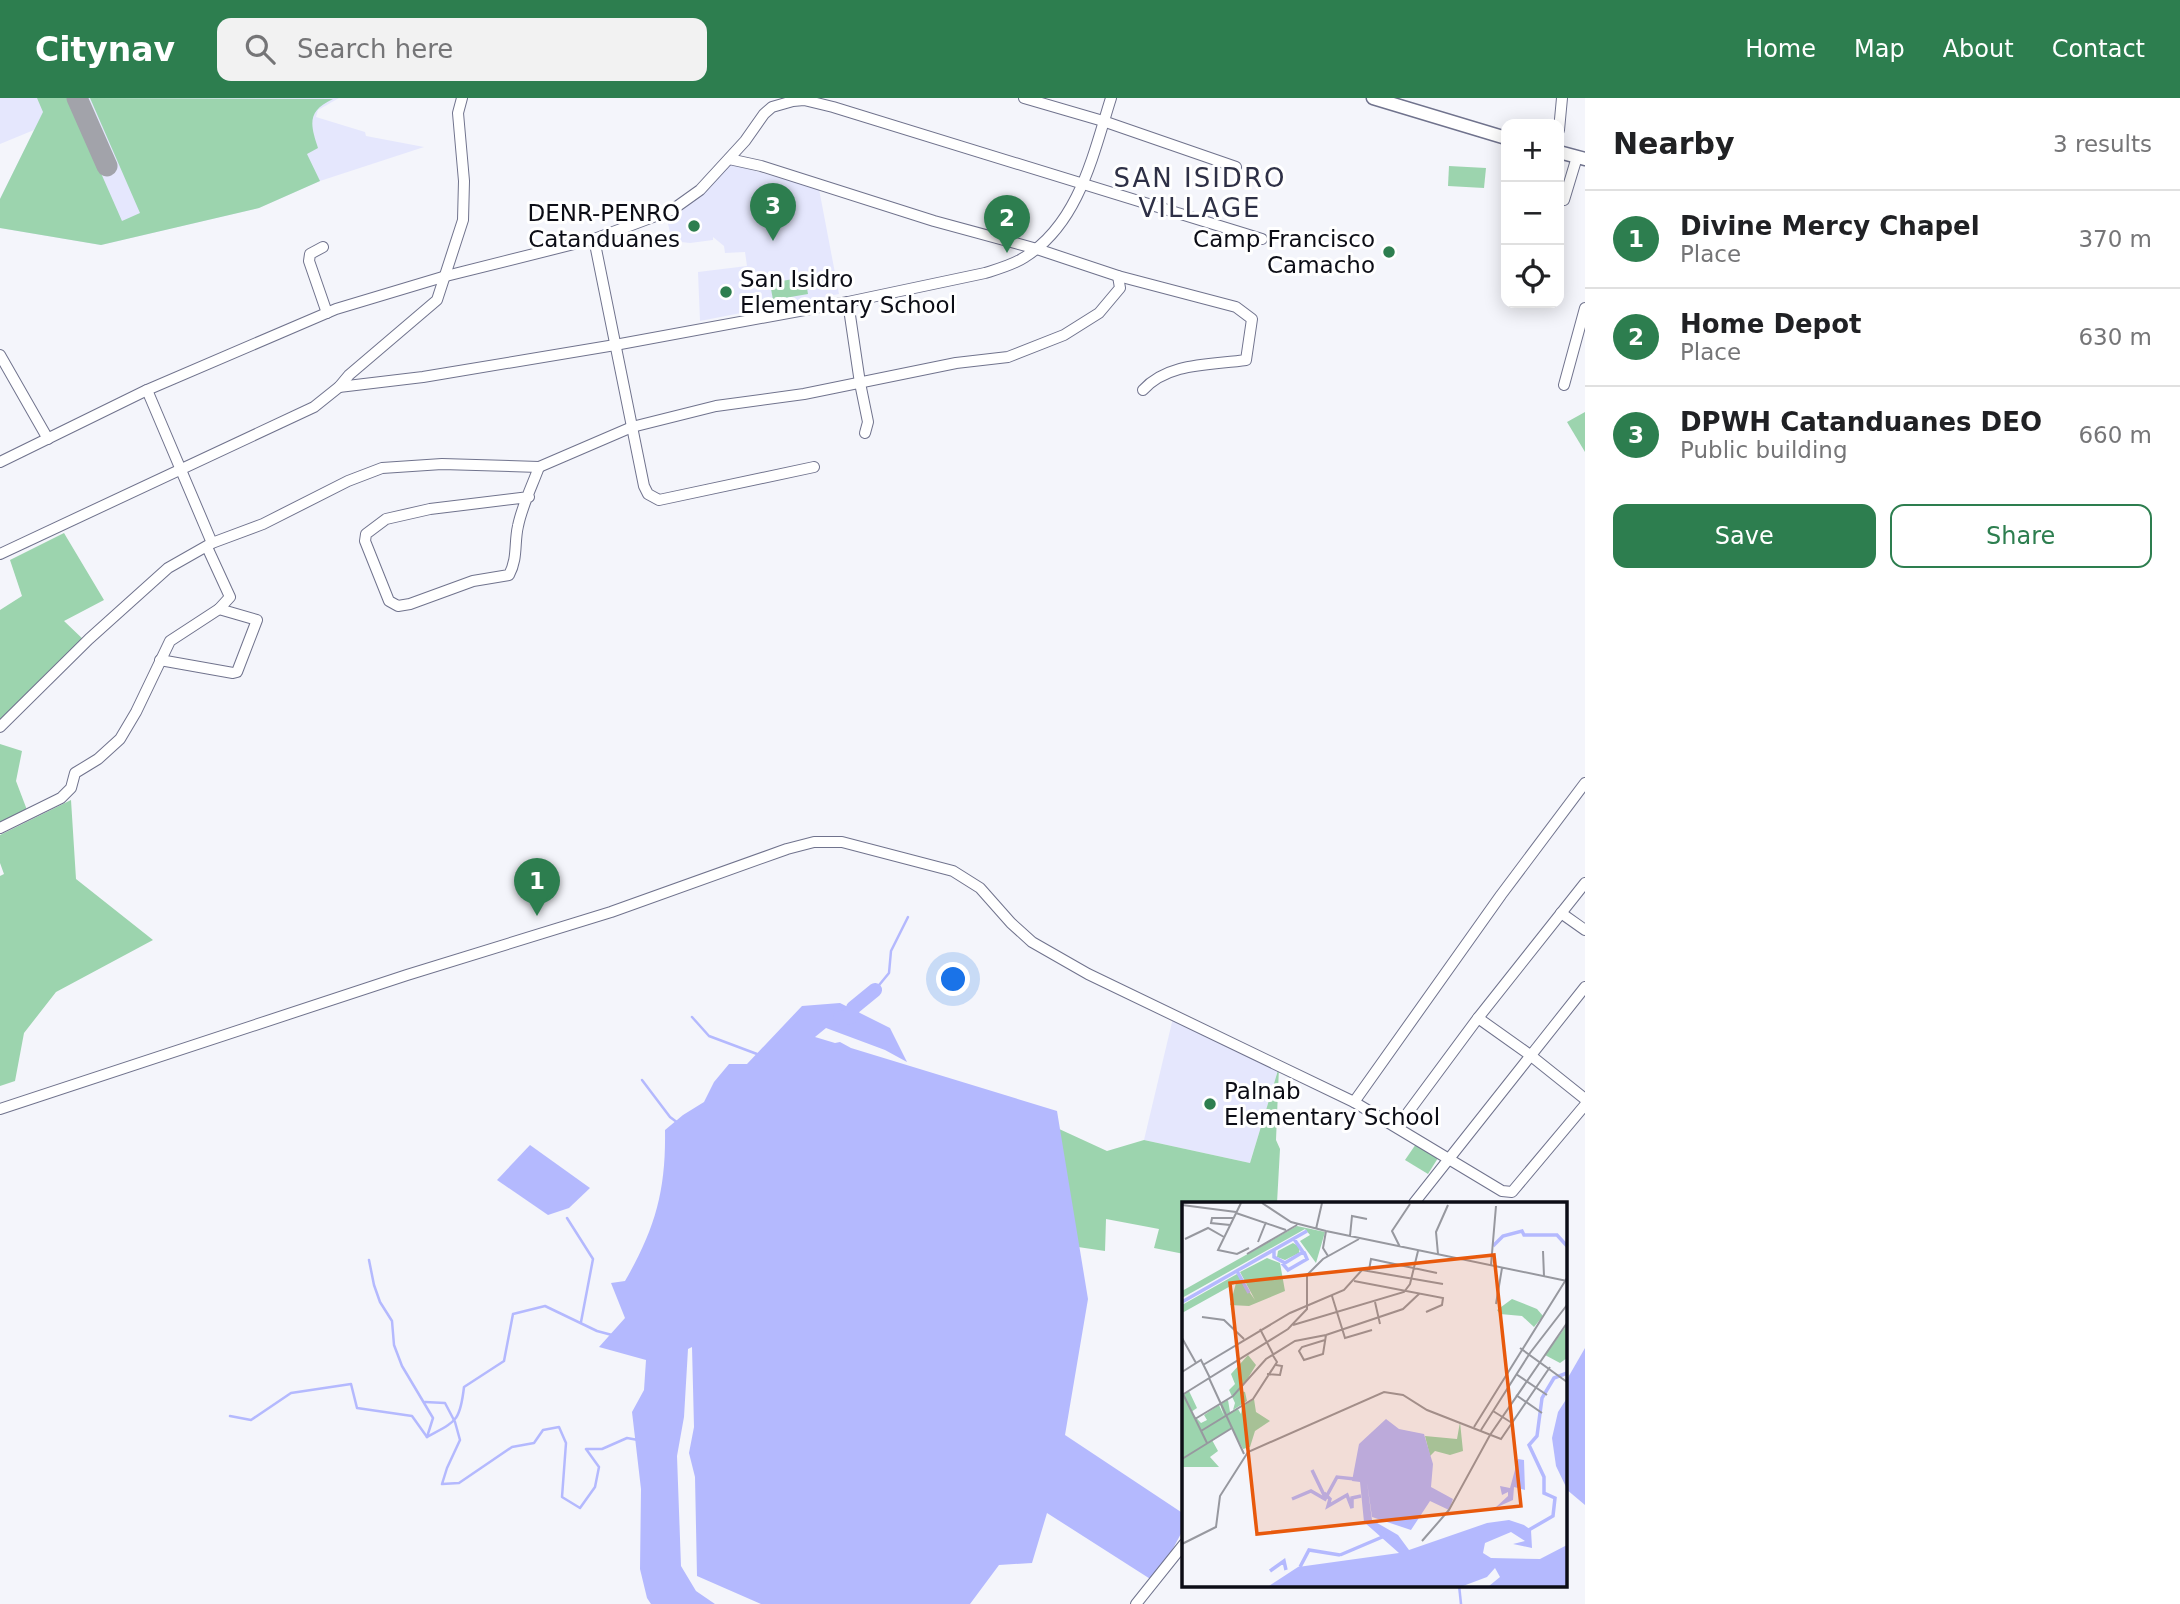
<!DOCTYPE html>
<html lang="en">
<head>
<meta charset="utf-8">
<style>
  :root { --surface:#fff; --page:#f2f2f2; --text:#202124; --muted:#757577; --line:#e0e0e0; --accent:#2d7e4f }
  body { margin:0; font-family:"DejaVu Sans",sans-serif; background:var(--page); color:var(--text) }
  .controls { position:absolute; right:21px; top:21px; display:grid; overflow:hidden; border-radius:14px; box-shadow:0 4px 18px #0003 }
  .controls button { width:63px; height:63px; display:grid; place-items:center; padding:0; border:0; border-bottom:2px solid var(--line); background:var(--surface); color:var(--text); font:35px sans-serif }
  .you { position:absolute; left:954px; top:882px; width:24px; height:24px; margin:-18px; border:5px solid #fff; border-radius:50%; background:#1a73e8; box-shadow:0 0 0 10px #1a73e833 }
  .badge { display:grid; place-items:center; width:46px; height:46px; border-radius:50%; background:var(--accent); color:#fff; font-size:23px; font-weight:700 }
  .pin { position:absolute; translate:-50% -58px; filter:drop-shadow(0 2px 4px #0008) }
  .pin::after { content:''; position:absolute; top:37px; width:24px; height:21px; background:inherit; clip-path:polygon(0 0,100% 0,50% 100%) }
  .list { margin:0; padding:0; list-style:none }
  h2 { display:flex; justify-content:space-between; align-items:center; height:91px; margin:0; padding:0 28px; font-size:30px }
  h2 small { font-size:23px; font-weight:400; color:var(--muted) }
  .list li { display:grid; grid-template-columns:46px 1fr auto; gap:21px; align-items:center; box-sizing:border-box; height:98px; padding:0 28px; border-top:2px solid var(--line) }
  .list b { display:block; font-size:26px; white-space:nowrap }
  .list p { margin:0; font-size:23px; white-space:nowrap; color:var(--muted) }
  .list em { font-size:23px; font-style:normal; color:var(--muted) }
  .actions { display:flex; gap:14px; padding:21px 28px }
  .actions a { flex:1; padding:16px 0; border:2px solid var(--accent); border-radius:14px; text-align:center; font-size:24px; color:var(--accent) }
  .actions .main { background:var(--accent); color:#fff }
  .icon { flex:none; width:38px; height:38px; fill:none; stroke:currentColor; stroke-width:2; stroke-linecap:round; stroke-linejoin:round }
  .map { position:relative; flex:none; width:1585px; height:1506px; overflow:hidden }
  header { display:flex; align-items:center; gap:42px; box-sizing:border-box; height:98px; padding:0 35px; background:var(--accent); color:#fff }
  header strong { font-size:33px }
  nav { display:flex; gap:38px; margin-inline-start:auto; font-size:24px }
  .search { width:490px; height:63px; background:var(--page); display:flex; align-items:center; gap:18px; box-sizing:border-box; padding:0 24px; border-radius:14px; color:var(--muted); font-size:26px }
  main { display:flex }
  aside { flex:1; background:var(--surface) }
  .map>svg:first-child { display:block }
  .built { fill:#e5e7fd }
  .green { fill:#9cd4ae }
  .water { fill:#b4b9fe }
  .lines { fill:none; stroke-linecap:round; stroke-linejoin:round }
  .stream { stroke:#b4b9fe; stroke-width:2.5 }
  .river { stroke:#b4b9fe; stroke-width:14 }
  .taxiway { stroke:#a2a3aa; stroke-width:21 }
  .minor-casing { stroke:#70738d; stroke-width:12 }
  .major-casing { stroke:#70738d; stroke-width:15 }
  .minor { stroke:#fff; stroke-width:10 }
  .major { stroke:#fff; stroke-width:12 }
  .poi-dot { fill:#2d7e4f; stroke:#fff; stroke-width:2.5 }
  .labels { text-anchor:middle; stroke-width:6; stroke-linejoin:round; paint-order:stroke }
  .poi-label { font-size:23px; fill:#0c0d16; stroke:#fff; text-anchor:end }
  .quarter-label { font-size:26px; letter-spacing:2px; fill:#2e3046; stroke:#fff }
  .inset-river { fill:none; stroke:#b4b9fe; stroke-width:3.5 }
  .inset-road { fill:none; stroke:#97989f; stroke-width:2 }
  .view { fill:#e8590c; fill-opacity:0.15; stroke:#e8590c; stroke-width:3.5 }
  .inset-edge { fill:none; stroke:#0c0d16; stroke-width:3.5 }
</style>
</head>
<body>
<header>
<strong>Citynav</strong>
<div class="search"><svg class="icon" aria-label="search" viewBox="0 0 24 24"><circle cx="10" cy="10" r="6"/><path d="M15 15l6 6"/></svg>Search here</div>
<nav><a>Home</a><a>Map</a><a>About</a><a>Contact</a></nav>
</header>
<main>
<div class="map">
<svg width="1585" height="1506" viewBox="0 0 1585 1506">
  <rect width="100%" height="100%" fill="#f4f5fb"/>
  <g class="built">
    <path d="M 0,0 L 339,0 L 318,12 L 316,19 L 365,34 L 366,38 L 424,49 L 320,83 L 259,110 L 101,147 L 0,130 L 0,101 L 34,32 L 0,46 Z"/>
    <path d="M 731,66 L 819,91 L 839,196 L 700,223 L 698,174 L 747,168 L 745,154 L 725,155 L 724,148 L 713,139 L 713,142 L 690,145 L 672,143 L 666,117 L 705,93 Z"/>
    <path d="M 1173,920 L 1279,969 L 1250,1065 L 1144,1042 Z"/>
  </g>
  <g class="green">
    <path d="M 37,0 L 68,0 L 122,123 L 140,115 L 90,0 L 333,1 C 307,13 310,26 318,50 L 307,56 L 320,83 L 259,110 L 101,147 L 0,130 L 0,101 L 43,14 Z"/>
    <path d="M 1449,68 L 1486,70 L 1484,90 L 1448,88 Z"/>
    <path d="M 805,179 L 808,196 L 773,202 L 770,185 Z"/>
    <path d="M 1585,314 L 1585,354 L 1567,324 Z"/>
    <path d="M 64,435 L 104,502 L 64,523 L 86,544 L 0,626 L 0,512 L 22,498 L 10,462 Z"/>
    <path d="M 0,646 L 22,653 L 16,683 L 27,712 L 0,725 Z"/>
    <path d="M 71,702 L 76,781 L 153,842 L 56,894 L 24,935 L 15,983 L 0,988 L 0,778 L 4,776 L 0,765 L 0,737 Z"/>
    <path d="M 1279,969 L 1276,1042 L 1280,1051 L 1277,1105 L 1184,1105 L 1184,1156 L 1154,1150 L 1159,1131 L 1106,1121 L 1105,1153 L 1078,1149 L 1057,1030 L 1107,1053 L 1144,1042 L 1250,1065 Z"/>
    <path d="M 1416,1046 L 1438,1060 L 1428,1076 L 1405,1062 Z"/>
  </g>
  <g class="water">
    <path d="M 840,905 L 890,930 L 907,964 L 885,952 L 826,930 L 815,939 L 835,945 L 840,944 L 851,950 L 1057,1013 L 1088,1201 L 1065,1337 L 1184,1416 L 1184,1430 L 1155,1484 L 1047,1415 L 1032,1465 L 999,1467 L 970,1506 L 761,1506 L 697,1478 L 695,1379 L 689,1355 L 694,1329 L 692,1249 L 688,1251 L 684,1319 L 677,1358 L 681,1468 L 696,1493 L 715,1506 L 651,1506 L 647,1500 L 640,1471 L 641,1391 L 632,1314 L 644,1292 L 646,1262 L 599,1249 L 625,1220 L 611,1185 L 625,1183 C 655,1131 666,1093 665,1032 L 683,1017 L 704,1004 L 714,984 L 729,966 L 747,966 L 802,908 Z"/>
    <path d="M 530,1047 L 590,1090 L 569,1110 L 548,1117 L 497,1082 Z"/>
    <path d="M 1585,1250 L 1585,1407 L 1566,1391 L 1566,1283 Z"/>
  </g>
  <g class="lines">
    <g class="stream">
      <path d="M 875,892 L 889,875 L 891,853 L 908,819"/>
      <path d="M 692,919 L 709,938 L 757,956"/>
      <path d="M 642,982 L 670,1019 L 678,1025"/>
      <path d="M 567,1120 L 593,1161 L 581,1224"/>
      <path d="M 369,1162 L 374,1187 L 380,1204 L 392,1223 L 394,1247 L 402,1268 L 433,1320 L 427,1339"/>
      <path d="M 425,1304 L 445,1305 L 455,1324 L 460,1342 L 447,1370 L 442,1386 L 459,1385 L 512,1349 L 534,1345 L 543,1332 L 559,1329 L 566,1345 L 562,1399 L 580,1410 L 595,1389 L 599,1369 L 586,1351 L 602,1351 L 627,1340 L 638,1342"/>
      <path d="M 230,1318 L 251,1322 L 291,1295 L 351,1286 L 357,1310 L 412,1318 L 427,1339 C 456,1323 460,1324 464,1289 L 504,1263 L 513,1216 L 545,1208 L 597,1233 L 612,1237"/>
      <path d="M 1459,1487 L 1461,1506"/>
    </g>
    <path class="river" d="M 840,920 L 851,919 L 853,910 L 875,892"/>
    <path class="taxiway" d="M 77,0 L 107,68"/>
    <defs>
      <g id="minor">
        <path d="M 1024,0 L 1103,23 L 1236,69"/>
        <path d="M 1559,32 L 1562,0"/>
        <path d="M 729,61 L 761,68 L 934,123 L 1037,151 L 1118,178 L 1236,209 L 1252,221 L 1246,262 C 1212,267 1168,264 1143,292"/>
        <path d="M 1564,102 L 1577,59"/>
        <path d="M 594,141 L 644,388 L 648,396 L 659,402 L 814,369"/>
        <path d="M 323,149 L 310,156 L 309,163 L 327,215"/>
        <path d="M 848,204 L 860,285 L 868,324 L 865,335"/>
        <path d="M 0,257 L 48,341"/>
        <path d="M 1564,287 L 1585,210"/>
        <path d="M 339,289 L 423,279 L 615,247 L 848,204 L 985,175 C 998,171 1013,167 1025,159 C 1079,125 1093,57 1111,0"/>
        <path d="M 147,292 L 212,445"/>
        <path d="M 0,364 L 147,292 L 336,211 L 446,178 L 594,141 L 672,112 L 700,92 L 745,43 L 764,16 L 772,9 L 793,3 L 804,2 L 833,9 L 1262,141"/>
        <path d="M 529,399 L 430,411 L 386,421 L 366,436 L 365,443 L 389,503 L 398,508 L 410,506 L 473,483 L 509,477 C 518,460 514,445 518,428 C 522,408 532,388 539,369"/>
        <path d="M 0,456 L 314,309 L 339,289 L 349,277 L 437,202 L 463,122 L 464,83 L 458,15 L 462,0"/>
        <path d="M 160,562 L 233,575 L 237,574 L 257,522 L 219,511"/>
        <path d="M 0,629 L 89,541 L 168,470 L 212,445 L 263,426 L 348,383 L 382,370 L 442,366 L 539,369 L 632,329 L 716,308 L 804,296 L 956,265 L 1008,259 L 1064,237 L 1099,215 L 1120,190 L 1118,178"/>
        <path d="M 0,730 L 61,700 L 71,690 L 75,675 L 98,661 L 120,641 L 136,614 L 170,543 L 219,511 L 230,499 L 207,449"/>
        <path d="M 1561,815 L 1585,832"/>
        <path d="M 1478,920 L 1530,957 L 1585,1001"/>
        <path d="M 1354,1004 L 1501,797 L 1585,685"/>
        <path d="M 0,1011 L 407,877 L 611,814 L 787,751 L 814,744 L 842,744 L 953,773 L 980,790 L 1011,825 L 1032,844 L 1088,876 L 1354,1004 L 1502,1093 L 1512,1094 L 1585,1007"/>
        <path d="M 1398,1028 L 1478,920 L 1585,785"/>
        <path d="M 1414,1105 L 1585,889"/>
        <path d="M 1136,1506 L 1184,1446"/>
      </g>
      <g id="major">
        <path d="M 1373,0 L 1506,40"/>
        <path d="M 1559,54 L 1585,61"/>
      </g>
    </defs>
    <use href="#minor" class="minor-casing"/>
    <use href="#major" class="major-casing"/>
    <use href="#minor" class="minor"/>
    <use href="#major" class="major"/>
  </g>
  <g class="poi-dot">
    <circle cx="694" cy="128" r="7"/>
    <circle cx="1389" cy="154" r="7"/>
    <circle cx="726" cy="194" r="7"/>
    <circle cx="1210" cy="1006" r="7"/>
  </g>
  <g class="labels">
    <g class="poi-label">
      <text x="680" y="123">DENR-PENRO<tspan x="680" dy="26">Catanduanes</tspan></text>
      <text x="1375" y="149">Camp Francisco<tspan x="1375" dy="26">Camacho</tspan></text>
      <text x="740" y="189" text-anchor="start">San Isidro<tspan x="740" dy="26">Elementary School</tspan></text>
      <text x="1224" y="1001" text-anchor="start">Palnab<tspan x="1224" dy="26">Elementary School</tspan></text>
    </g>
    <g class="quarter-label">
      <text x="1200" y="89">SAN ISIDRO<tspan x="1200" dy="30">VILLAGE</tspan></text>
    </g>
  </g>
  <g transform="translate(1182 1104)">
    <rect width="385" height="385" fill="#f4f5fb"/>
    <path d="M 115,24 L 143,30 L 134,61 L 118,39 L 128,33 L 123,27 L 0,96 L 0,89 ZM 111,41 L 118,45 L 117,51 L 103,58 L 95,55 L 96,49 ZM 85,56 L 98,61 L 103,89 L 67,104 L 48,103 L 54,81 L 0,111 L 0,103 L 55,72 L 73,98 L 58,70 ZM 330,97 L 355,107 L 361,114 L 352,125 L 340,114 L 318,112 L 315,108 ZM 385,123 L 385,156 L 378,161 L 363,153 ZM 66,153 L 74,163 L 58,189 L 63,190 L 65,199 L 51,208 L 53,201 L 47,188 L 53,182 L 49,172 ZM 7,189 L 15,206 L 9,210 L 19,221 L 25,218 L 22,213 L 37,203 L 42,214 L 38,202 L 46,198 L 48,210 L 56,207 L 59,212 L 60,205 L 72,197 L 74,210 L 88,219 L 73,229 L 68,245 L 61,247 L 50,226 L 30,238 L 36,249 L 28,255 L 37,265 L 0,265 L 0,193 ZM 278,220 L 281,249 L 268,253 L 253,249 L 248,254 L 243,234 L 275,237 Z" fill="#9cd4ae"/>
    <path d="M 385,196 L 385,287 L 374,264 L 370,236 L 376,210 ZM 204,217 L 217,227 L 242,232 L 251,262 L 249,285 L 271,297 L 267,308 L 248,299 L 229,328 L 190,315 L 185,280 L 190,318 L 216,333 L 227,348 L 305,321 L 327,318 L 342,323 L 349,328 L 350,346 L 331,342 L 343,339 L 329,330 L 303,341 L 301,351 L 309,356 L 358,357 L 385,343 L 385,384 L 307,384 L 318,375 L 313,366 L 305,375 L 281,384 L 87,384 L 116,365 L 217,351 L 182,320 L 178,280 L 170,279 L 177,242 ZM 336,257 L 342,258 L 343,288 L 332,285 L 331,298 L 313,306 L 326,294 L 326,290 L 320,293 L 318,284 L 328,286 Z" fill="#b4b9fe"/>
    <path class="inset-river" d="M 311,44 L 321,34 L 340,29 L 342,33 L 375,33 L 385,44M 92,48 L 92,55 L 103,61 L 121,50 L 112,37M 100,61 L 106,68 L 125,57 L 122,50M 55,69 L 67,91M 0,100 L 125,29M 130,268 L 143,295M 142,291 L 148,297 L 146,304 L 165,293 L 170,306 L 170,296 L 179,294M 110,297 L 129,289 L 143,297 L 155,275 L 173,277M 345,329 L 371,314 L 373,296 L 362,291 L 362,275 L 347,243 L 355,234 L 360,196 L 372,176 L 385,171M 158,353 L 205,333M 118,365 L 127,348 L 158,353M 88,369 L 102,359 L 104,368"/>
    <path class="inset-road" d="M 59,1 L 36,48 L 55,52 L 67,46M 80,1 L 109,20 L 144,29 L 385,79M 0,3 L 54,10M 54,11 L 104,28M 48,23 L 29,21 L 30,16 L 51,16M 134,27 L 140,1M 144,29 L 141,46 L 146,54M 168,34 L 170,14 L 185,17M 3,37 L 26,26 L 42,35M 76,40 L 84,20M 218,45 L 210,29 L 228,2M 361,49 L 362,74M 65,52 L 115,23M 256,52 L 254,30 L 266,3M 309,63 L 314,4M 187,68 L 189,57 L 255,71M 172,79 L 261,96 L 260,103 L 244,110M 150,94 L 163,136 L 190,128M 193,100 L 198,122M 314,102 L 320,66M 20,115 L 42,118 L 62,137M 111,123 L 222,90 L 228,82 L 236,49M 78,127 L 91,152M 0,136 L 14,161M 143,138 L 120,145 L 117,149 L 122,158 L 141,152 L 144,133M 338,146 L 385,180M 21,163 L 108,111 L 162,88 L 180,68 L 261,82M 0,170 L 19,158 L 28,176M 85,172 L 98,173 L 100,164 L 94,163M 334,172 L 365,193M 27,176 L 62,252M 1,192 L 25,241M 0,193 L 106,127 L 125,107 L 125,73 L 141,57 L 177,37M 334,193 L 360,211M 311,209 L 330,221M 13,217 L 51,194 L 84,157 L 113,139 L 144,133 L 221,107 L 238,91M 292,225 L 385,76M 299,228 L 348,151 L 385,103M 19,229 L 71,197 L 95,160 L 90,152M 0,257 L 50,226M 240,339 L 267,308 L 308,233 L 385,121M 0,342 L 34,325 L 38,294 L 66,250 L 202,190 L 221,193 L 245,208 L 319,237 L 368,165"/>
    <path class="view" d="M 312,53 L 339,304 L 75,332 L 48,81 Z"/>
    <rect width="385" height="385" class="inset-edge"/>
  </g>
</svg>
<div class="controls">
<button>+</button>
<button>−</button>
<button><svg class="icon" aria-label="locate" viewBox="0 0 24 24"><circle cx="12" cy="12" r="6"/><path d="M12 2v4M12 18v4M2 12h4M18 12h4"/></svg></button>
</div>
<div class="you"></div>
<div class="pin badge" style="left:537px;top:818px">1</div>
<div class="pin badge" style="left:1007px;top:155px">2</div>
<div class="pin badge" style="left:773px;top:143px">3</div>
</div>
<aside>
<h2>Nearby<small>3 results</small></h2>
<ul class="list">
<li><span class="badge">1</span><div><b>Divine Mercy Chapel</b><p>Place</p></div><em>370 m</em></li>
<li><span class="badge">2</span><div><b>Home Depot</b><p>Place</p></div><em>630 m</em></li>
<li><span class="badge">3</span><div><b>DPWH Catanduanes DEO</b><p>Public building</p></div><em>660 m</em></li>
</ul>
<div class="actions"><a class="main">Save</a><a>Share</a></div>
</aside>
</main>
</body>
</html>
